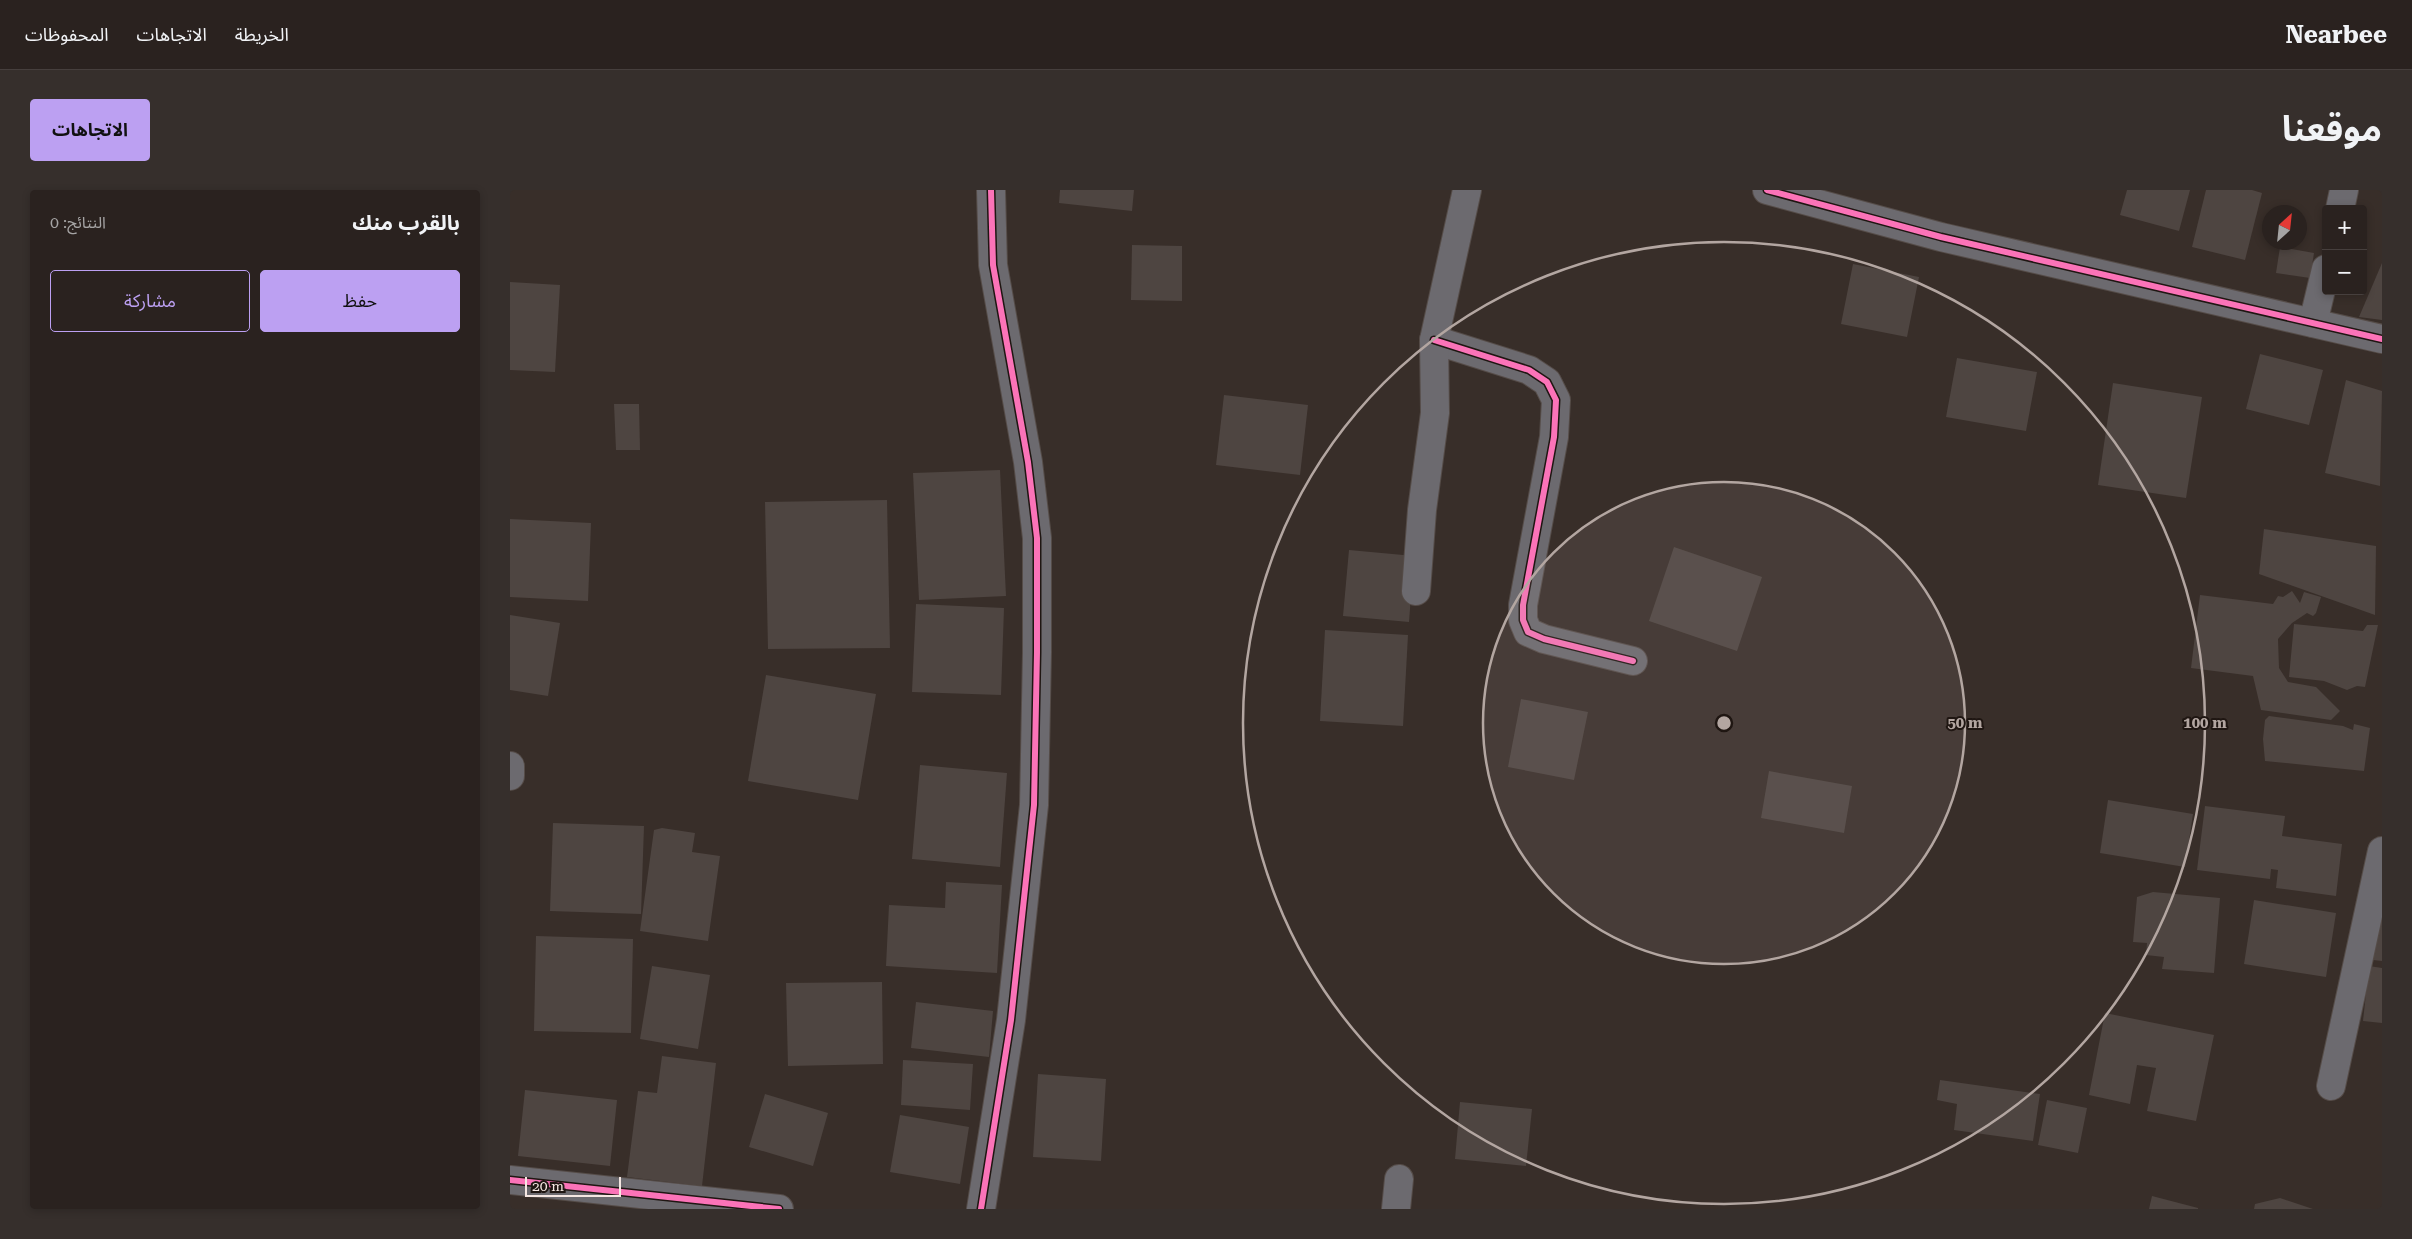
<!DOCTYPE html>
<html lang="ar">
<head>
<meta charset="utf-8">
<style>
  :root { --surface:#2a221f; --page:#362f2c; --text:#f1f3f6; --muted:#a5a4a4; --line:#463f3d; --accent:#bca0f2 }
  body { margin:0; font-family:"Roboto Serif","Noto Sans Arabic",serif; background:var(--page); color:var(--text); direction:rtl }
  .controls { position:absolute; right:15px; top:15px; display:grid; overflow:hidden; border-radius:5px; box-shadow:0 2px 8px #0003 }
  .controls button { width:45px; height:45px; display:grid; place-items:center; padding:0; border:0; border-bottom:1px solid var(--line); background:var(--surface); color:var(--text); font:25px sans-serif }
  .compass { position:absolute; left:1752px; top:15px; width:45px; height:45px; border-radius:50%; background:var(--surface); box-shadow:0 2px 8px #0003; rotate:27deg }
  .scale { position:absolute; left:15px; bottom:12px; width:96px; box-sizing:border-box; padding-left:5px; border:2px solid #f5e7e2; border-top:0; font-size:14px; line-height:18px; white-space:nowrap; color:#f5e7e2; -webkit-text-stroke:4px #1f1612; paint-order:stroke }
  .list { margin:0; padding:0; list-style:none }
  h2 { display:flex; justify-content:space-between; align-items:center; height:65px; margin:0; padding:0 20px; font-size:21px }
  h2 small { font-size:16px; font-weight:400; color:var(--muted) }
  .actions { display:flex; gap:10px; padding:15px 20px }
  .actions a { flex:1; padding:11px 0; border:1px solid var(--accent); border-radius:5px; text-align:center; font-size:18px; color:var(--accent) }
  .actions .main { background:var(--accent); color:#111 }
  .map { position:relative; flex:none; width:1872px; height:1019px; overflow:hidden; direction:ltr; border-radius:5px }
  header { display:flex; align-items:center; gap:30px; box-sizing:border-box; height:70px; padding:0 25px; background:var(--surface); border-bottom:1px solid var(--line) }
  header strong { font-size:24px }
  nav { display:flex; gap:28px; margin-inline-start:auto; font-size:18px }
  .intro { display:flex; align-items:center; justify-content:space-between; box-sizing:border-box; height:120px; padding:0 30px }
  h1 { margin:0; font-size:35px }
  .button { padding:12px 22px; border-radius:5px; background:var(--accent); color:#111; font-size:18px; font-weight:700 }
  main { display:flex; gap:30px; padding:0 30px }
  aside { flex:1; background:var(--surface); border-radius:5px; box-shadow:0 2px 8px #0003 }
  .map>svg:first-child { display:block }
  .building { fill:#4e4541 }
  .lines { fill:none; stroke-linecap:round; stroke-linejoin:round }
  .minor-casing { stroke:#554c48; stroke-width:30 }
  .tertiary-casing { stroke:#554c48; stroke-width:30 }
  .minor { stroke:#6c6a6f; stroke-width:28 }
  .tertiary { stroke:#6c6a6f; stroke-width:28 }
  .cycleway-casing { stroke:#1f1612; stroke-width:9 }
  .cycleway { stroke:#fb73b8; stroke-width:6 }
  .ring { fill:none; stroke:#b3a6a1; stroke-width:2.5 }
  .centre { fill:#b3a6a1; stroke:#1f1612; stroke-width:2.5 }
  .ring-label { font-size:15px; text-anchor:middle; font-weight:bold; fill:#b3a6a1; stroke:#1f1612; stroke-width:4; stroke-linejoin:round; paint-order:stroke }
</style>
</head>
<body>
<header>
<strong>Nearbee</strong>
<nav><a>الخريطة</a><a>الاتجاهات</a><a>المحفوظات</a></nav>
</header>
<div class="intro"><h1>موقعنا</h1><a class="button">الاتجاهات</a></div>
<main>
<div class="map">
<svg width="1872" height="1019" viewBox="0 0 1872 1019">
  <rect width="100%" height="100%" fill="#382e29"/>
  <g class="building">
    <path d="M 550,0 L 624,0 L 622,21 L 549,13 Z"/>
    <path d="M 1617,0 L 1680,0 L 1669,41 L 1610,25 Z"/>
    <path d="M 1696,0 L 1742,0 L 1752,3 L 1735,70 L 1682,57 Z"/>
    <path d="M 622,55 L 672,56 L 672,111 L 621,110 Z"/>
    <path d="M 1770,57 L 1804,63 L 1800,88 L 1766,83 Z"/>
    <path d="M 1872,73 L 1872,130 L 1849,127 Z"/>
    <path d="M 1343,74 L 1409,87 L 1397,147 L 1331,134 Z"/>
    <path d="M 0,92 L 50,95 L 45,182 L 0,180 Z"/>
    <path d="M 1750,164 L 1813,180 L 1799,235 L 1736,219 Z"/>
    <path d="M 1447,168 L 1527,182 L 1516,241 L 1436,227 Z"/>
    <path d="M 1836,190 L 1872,201 L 1870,296 L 1815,283 Z"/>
    <path d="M 1603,193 L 1692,207 L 1676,308 L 1588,295 Z"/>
    <path d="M 714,205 L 798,215 L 790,285 L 706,275 Z"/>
    <path d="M 104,214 L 129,214 L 130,260 L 106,260 Z"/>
    <path d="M 490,280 L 496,406 L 409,410 L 403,283 Z"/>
    <path d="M 377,310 L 380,458 L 258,459 L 255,312 Z"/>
    <path d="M 0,329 L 81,333 L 78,411 L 0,407 Z"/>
    <path d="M 1754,339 L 1866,356 L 1865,425 L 1749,384 Z"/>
    <path d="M 1164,357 L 1252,387 L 1227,461 L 1139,431 Z"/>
    <path d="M 839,360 L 904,366 L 899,432 L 833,426 Z"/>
    <path d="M 1782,401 L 1790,413 L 1794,402 L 1811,407 L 1806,423 L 1803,426 L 1797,423 L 1782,433 L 1768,449 L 1769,478 L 1778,492 L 1806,497 L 1830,521 L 1821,530 L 1751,520 L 1743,486 L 1681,478 L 1690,405 L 1763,414 L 1768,406 L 1773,407 Z"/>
    <path d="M 406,414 L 494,418 L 491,505 L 402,502 Z"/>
    <path d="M 0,425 L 50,433 L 38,506 L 0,500 Z"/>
    <path d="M 1784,434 L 1853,441 L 1857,435 L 1868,435 L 1855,497 L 1847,496 L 1837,500 L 1814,491 L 1779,487 Z"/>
    <path d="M 815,440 L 898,445 L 893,536 L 810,531 Z"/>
    <path d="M 256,485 L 366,504 L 348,610 L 238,591 Z"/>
    <path d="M 1011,509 L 1078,522 L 1064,590 L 998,577 Z"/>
    <path d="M 1759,526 L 1833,536 L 1843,540 L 1844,534 L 1860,538 L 1854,581 L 1755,571 L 1753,549 L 1755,530 Z"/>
    <path d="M 410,575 L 497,583 L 490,677 L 402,669 Z"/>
    <path d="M 1259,581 L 1342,596 L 1334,643 L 1251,628 Z"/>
    <path d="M 1598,610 L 1683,624 L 1675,677 L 1590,663 Z"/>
    <path d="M 1695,616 L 1775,626 L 1772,646 L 1832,654 L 1826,706 L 1766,698 L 1768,680 L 1761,679 L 1760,689 L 1687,680 Z"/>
    <path d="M 43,633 L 134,636 L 131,724 L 40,721 Z"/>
    <path d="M 152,638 L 185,643 L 182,662 L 210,666 L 198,751 L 130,741 L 144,640 Z"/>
    <path d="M 436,692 L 492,695 L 487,783 L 376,776 L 379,715 L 435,718 Z"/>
    <path d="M 1643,702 L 1710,708 L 1704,783 L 1652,779 L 1654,767 L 1636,765 L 1637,753 L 1623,752 L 1627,707 Z"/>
    <path d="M 1744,710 L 1826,723 L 1816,787 L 1734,774 Z"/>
    <path d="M 1871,716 L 1872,716 L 1872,771 L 1863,770 Z"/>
    <path d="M 26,746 L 123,749 L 121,843 L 24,841 Z"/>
    <path d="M 142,776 L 200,785 L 188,859 L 130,849 Z"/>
    <path d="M 1859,776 L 1872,778 L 1872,833 L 1853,831 Z"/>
    <path d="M 372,792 L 373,874 L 278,876 L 276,793 Z"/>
    <path d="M 406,812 L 483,821 L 479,867 L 401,858 Z"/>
    <path d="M 1595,823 L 1704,845 L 1686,931 L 1637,921 L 1646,878 L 1627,875 L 1620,914 L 1579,905 Z"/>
    <path d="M 152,866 L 206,873 L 192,996 L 117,987 L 128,901 L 147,903 Z"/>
    <path d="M 393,870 L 463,874 L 460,920 L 391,915 Z"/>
    <path d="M 528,884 L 596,889 L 591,971 L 523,967 Z"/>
    <path d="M 1430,890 L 1530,904 L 1523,951 L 1444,940 L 1447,914 L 1427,910 Z"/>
    <path d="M 15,900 L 107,910 L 100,976 L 8,966 Z"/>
    <path d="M 255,904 L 318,923 L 303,976 L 239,957 Z"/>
    <path d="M 1537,910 L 1577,918 L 1568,963 L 1528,955 Z"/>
    <path d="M 950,912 L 1022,919 L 1016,976 L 945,969 Z"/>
    <path d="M 390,925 L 459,937 L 450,994 L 380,982 Z"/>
    <path d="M 1642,1006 L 1688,1018 L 1688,1019 L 1639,1019 Z"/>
    <path d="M 1770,1008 L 1803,1019 L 1744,1019 L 1745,1014 Z"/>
  </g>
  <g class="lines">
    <defs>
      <g id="minor">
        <path d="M 1257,0 L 1431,47 L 1872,149"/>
        <path d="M 1830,19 L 1834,0"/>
        <path d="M 1803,133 L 1816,79"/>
        <path d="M 924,150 L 1019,180 L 1037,192 L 1046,210 L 1044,247 L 1013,415 L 1013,430 L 1018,442 L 1034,449 L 1123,471"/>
        <path d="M 906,401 L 912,320 L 925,223 L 924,150 L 957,0"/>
        <path d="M 0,576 L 0,586"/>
        <path d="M 1821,896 L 1872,661"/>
        <path d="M 0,990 L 269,1019"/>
        <path d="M 886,1019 L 889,989"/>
      </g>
      <path id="tertiary" d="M 471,1019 L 501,830 L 524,615 L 527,462 L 527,348 L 518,272 L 483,75 L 481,0"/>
    </defs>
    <use href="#minor" class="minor-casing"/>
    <use href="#tertiary" class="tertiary-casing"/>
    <use href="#minor" class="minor"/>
    <use href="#tertiary" class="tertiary"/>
    <defs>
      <g id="cycleway">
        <path d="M 1257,0 L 1431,47 L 1872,149"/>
        <path d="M 924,150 L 1019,180 L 1037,192 L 1046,210 L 1044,247 L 1013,415 L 1013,430 L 1018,442 L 1034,449 L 1123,471"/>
        <path d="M 0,990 L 269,1019"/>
        <path d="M 471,1019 L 501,830 L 524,615 L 527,462 L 527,348 L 518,272 L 483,75 L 481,0"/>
      </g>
    </defs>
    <use href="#cycleway" class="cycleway-casing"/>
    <use href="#cycleway" class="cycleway"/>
  </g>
  <circle cx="1214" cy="533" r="241" fill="#b3a6a1" fill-opacity=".12"/>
  <g class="ring">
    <circle cx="1214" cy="533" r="241"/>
    <circle cx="1214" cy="533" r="481"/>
  </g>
  <circle cx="1214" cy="533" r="8" class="centre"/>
  <g class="ring-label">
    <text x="1455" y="538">50 m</text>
    <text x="1695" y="538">100 m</text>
  </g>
</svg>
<div class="controls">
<button>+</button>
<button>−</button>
</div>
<svg class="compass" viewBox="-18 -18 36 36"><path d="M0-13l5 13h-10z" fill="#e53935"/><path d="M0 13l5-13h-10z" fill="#a5a4a4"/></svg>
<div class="scale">20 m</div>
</div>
<aside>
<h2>بالقرب منك<small>النتائج: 0</small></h2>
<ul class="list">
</ul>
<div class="actions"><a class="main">حفظ</a><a>مشاركة</a></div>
</aside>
</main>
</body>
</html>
